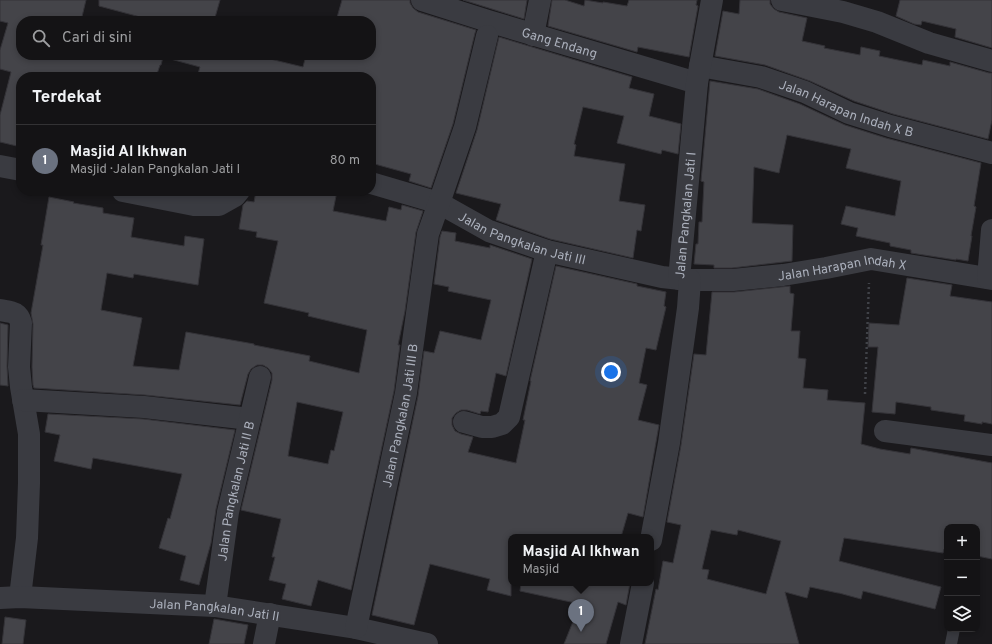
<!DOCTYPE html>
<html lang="id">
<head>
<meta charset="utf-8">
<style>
  :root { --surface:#141315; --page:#1d1c1e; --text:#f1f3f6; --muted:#9d9ea0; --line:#333234; --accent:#db2777 }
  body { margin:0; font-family:Overpass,sans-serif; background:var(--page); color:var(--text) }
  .controls { position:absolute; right:12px; bottom:12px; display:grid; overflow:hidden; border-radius:8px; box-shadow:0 2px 6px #0003 }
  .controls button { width:36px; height:36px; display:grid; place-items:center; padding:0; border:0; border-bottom:1px solid var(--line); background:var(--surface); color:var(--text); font:20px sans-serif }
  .you { position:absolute; left:611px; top:372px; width:14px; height:14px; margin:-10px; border:3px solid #fff; border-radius:50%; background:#1a73e8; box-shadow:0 0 0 6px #1a73e833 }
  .badge { display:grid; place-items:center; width:26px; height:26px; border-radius:50%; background:var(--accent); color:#fff; font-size:13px; font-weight:700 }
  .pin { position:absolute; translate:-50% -33px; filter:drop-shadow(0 1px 2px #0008) }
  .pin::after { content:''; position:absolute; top:21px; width:14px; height:12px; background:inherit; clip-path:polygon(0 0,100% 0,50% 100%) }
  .popup { position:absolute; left:508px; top:534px; width:146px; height:52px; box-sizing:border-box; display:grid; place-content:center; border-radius:8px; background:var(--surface); filter:drop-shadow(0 1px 3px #0005); font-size:13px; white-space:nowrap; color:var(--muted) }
  .popup b { font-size:15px; color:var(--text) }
  .popup::after { content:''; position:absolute; left:50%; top:100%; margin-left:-8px; border:8px solid transparent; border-top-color:var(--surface) }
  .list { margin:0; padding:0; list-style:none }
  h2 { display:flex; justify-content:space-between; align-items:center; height:52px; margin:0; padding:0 16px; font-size:17px }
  h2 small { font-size:13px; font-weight:400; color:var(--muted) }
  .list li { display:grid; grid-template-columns:26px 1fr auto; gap:12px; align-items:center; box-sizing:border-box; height:72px; padding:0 16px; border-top:1px solid var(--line) }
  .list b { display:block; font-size:15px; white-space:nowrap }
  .list p { margin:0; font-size:13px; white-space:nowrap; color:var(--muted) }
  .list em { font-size:13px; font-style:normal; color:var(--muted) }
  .icon { flex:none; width:22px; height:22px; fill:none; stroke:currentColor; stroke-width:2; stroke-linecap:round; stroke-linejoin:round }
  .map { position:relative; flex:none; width:992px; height:644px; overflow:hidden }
  .search { position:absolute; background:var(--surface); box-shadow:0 2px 6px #0003; left:16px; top:16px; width:360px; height:44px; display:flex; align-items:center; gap:10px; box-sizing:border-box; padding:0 14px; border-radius:16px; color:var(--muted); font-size:15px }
  .panel { position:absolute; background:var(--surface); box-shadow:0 2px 6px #0003; left:16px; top:72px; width:360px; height:124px; border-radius:16px }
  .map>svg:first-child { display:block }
  .building { fill:#444449; stroke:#343338; fill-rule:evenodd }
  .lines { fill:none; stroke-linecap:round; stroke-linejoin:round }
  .path { stroke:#404248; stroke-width:2.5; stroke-dasharray:2 3; stroke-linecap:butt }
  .service { stroke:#3a3b41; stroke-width:12 }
  .minor { stroke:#3a3b41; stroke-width:22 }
  .labels { text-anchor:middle; stroke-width:3.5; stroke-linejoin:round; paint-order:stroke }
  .street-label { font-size:13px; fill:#abb0bc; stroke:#151417 }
</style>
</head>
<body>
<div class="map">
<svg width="992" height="644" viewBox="0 0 992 644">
  <rect width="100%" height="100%" fill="#1a191c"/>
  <g class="building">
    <path d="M 0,0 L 86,0 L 81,21 L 21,21 L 21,55 L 267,55 L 266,58 L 303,67 L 306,55 L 371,55 L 371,21 L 336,21 L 342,0 L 410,0 L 410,3 L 413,8 L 418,12 L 476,30 L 475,33 L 453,124 L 431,188 L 409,181 L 411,174 L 371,163 L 371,77 L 197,77 L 200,67 L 163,57 L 161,65 L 160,65 L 156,77 L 21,77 L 21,147 L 0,142 L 0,115 L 11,72 L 0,69 L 0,50 L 8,23 L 0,21 Z"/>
    <path d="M 99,0 L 220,0 L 214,21 L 144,21 L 144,18 L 99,6 Z"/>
    <path d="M 463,0 L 527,0 L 524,19 Z"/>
    <path d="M 552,0 L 565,0 L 584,6 L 585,0 L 603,3 L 603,2 L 627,6 L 629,0 L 697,0 L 696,5 L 698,6 L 689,57 L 638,47 L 637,52 L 548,26 Z"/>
    <path d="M 740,0 L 770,0 L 770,4 L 774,9 L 779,12 L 807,18 L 802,41 L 825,46 L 824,48 L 860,55 L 861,47 L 880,51 L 879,56 L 922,65 L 923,60 L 950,66 L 950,62 L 989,73 L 992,73 L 992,120 L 988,139 L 893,114 L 854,101 L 810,81 L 765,65 L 715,56 L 723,11 L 739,14 Z"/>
    <path d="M 900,0 L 992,0 L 992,48 L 955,37 L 956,29 L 922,21 L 921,25 L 914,24 L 896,16 Z"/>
    <path d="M 499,37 L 632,77 L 629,88 L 654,94 L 649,116 L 681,124 L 678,154 L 662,150 L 661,154 L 617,143 L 624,116 L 583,107 L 574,144 L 576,145 L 574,156 L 625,164 L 619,201 L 645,205 L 641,231 L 637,230 L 633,258 L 550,239 L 496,220 L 501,204 L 456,193 L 477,130 Z"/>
    <path d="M 710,81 L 758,89 L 800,104 L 845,125 L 886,138 L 981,163 L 974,206 L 976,207 L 971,236 L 972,236 L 968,261 L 956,259 L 956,260 L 911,253 L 911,250 L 890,246 L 890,243 L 856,236 L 858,228 L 841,224 L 846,206 L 895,216 L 901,181 L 846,168 L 851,149 L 787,135 L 779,173 L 754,167 L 752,223 L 793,225 L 792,261 L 732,268 L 714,268 L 714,265 L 694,264 L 696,244 L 698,244 L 699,222 L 702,222 L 704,182 L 701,181 Z"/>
    <path d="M 256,191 L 337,191 L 333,211 L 386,221 L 389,207 L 401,210 L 402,205 L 423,211 L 416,232 L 405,311 L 398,345 L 400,345 L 394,391 L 351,590 L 318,580 L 311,606 L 282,599 L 286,584 L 269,580 L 275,557 L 272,557 L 281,519 L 241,510 L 272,380 L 272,373 L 268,368 L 263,365 L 257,365 L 251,369 L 248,374 L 240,405 L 145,395 L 34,388 L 33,385 L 32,367 L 33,324 L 31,313 L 43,245 L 41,245 L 49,197 L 74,202 L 73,203 L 103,208 L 103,213 L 134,218 L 131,237 L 184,246 L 185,236 L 204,239 L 198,285 L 134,274 L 133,278 L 107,273 L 101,310 L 142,318 L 133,366 L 179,370 L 186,332 L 254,344 L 254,345 L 310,356 L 309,361 L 359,373 L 367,330 L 308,316 L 309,313 L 264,303 L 278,241 L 256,237 L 257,232 L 239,229 L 243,205 L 247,201 L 254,202 ZM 297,402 L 343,412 L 334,451 L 331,450 L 328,464 L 288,456 Z"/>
    <path d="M 442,231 L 456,233 L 455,241 L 490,248 L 490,245 L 532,259 L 506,376 L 496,373 L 488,412 L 481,411 L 480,414 L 467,410 L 461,410 L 456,413 L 452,418 L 452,425 L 455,431 L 461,434 L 473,437 L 468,452 L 516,463 L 525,420 L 523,420 L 531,381 L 530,381 L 556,266 L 637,284 L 637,286 L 666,292 L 664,306 L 666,307 L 656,350 L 646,348 L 639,383 L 647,385 L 638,420 L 659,425 L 643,517 L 628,513 L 621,537 L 511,537 L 511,596 L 487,590 L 490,579 L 430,564 L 414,625 L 372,615 L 418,396 L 424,351 L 434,353 L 440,331 L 481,340 L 491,300 L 448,291 L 449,287 L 434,284 L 440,237 Z"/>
    <path d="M 907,278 L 952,285 L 950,296 L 992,302 L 992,424 L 982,422 L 982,424 L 964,421 L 965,415 L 931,410 L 931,407 L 896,402 L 895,414 L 872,412 L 878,347 L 868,347 L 869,323 L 899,325 Z"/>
    <path d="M 790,286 L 790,293 L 794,294 L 791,331 L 800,331 L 798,358 L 806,359 L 803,388 L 828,390 L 827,400 L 865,403 L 861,444 L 880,449 L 910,454 L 911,448 L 992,463 L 992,559 L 977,556 L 977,527 L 947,527 L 947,550 L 944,549 L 943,553 L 844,538 L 839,561 L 941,587 L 935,609 L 863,591 L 861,599 L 839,593 L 838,593 L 810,587 L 807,598 L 785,592 L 799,644 L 645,644 L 656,589 L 658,590 L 663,561 L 673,563 L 681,525 L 667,522 L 681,445 L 694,354 L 706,355 L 712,292 L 734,292 ZM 711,530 L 737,535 L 738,530 L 781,541 L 766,594 L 707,579 L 709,570 L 702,569 Z"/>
    <path d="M 0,323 L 8,325 L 7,366 L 8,386 L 0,385 Z"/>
    <path d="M 48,414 L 143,419 L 235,430 L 216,509 L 211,543 L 199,585 L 180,580 L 186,556 L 159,548 L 168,518 L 170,519 L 182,474 L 93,458 L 91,469 L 54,461 L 60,435 L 45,432 Z"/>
    <path d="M 521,583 L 630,583 L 626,605 L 618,602 L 606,644 L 564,644 L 580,604 L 520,591 Z"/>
    <path d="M 5,617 L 26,620 L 23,644 L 2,644 Z"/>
    <path d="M 214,619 L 248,625 L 244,644 L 209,644 Z"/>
  </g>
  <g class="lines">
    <path class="path" d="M 865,394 L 869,283"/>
    <path class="service" d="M 951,644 L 954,629"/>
    <g class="minor">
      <path id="s1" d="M 422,0 L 488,21 L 697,83"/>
      <path d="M 782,0 L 843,12 L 877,22 L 929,43 L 992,61"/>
      <path d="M 533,35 L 540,0"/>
      <path id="s2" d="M 700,66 L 761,77 L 805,92 L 849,113 L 890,126 L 992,153"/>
      <path d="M 0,166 L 21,170"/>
      <path id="s3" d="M 371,183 L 439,203 L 489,231 L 547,251 L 662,277 L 690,280 L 733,280 L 783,275 L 826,268 L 871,259 L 992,279"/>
      <path d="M 123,191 L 194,205 L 219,205 L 235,196 L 239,191"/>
      <path d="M 988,278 L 992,230"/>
      <path id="s4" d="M 679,279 L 697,83 L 712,0"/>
      <path d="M 0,310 C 10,312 18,311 21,323 L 19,367 L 21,387 L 29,434 L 29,483 L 27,538 L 20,597"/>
      <path d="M 23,400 L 144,407 L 250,419"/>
      <path d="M 464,422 L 482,427 L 492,427 L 502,424 L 509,417 L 547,251"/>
      <path d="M 885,431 L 992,445"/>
      <path d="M 651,540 L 669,443 L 688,308 L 690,280"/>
      <path id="s5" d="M 0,598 L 20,597 L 215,606 L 356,628 L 427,644"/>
      <path id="s6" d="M 215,606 L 228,512 L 260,377"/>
      <path id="s7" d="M 356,628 L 406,393 L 428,234 L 439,203 L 465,127 L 487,36"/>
      <path d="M 264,644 L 270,614"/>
      <path d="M 631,644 L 643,583"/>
    </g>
  </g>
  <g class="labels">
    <g class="street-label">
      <text dy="5" stroke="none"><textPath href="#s1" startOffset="144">Gang Endang</textPath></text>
      <text dy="5" stroke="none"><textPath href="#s2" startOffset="153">Jalan Harapan Indah X B</textPath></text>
      <text dy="5" stroke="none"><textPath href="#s4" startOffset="64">Jalan Pangkalan Jati I</textPath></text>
      <text dy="5" stroke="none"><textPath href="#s3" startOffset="162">Jalan Pangkalan Jati III</textPath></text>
      <text dy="5" stroke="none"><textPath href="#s3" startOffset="489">Jalan Harapan Indah X</textPath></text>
      <text dy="5" stroke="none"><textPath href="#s7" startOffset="217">Jalan Pangkalan Jati III B</textPath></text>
      <text dy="5" stroke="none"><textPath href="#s6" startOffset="117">Jalan Pangkalan Jati II B</textPath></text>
      <text dy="5" stroke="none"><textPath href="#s5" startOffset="215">Jalan Pangkalan Jati II</textPath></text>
    </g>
  </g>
</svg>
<div class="controls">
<button>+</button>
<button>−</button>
<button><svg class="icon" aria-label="layers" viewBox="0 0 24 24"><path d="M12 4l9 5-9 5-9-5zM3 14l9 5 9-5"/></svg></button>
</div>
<div class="you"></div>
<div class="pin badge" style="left:581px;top:632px;background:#6b7280">1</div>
<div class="popup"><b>Masjid Al Ikhwan</b>Masjid</div>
<div class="search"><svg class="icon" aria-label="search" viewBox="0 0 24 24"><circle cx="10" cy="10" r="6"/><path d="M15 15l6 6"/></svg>Cari di sini</div>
<section class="panel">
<h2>Terdekat<small></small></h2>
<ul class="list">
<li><span class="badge" style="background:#6b7280">1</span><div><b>Masjid Al Ikhwan</b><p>Masjid · Jalan Pangkalan Jati I</p></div><em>80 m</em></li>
</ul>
</section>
</div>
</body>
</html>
